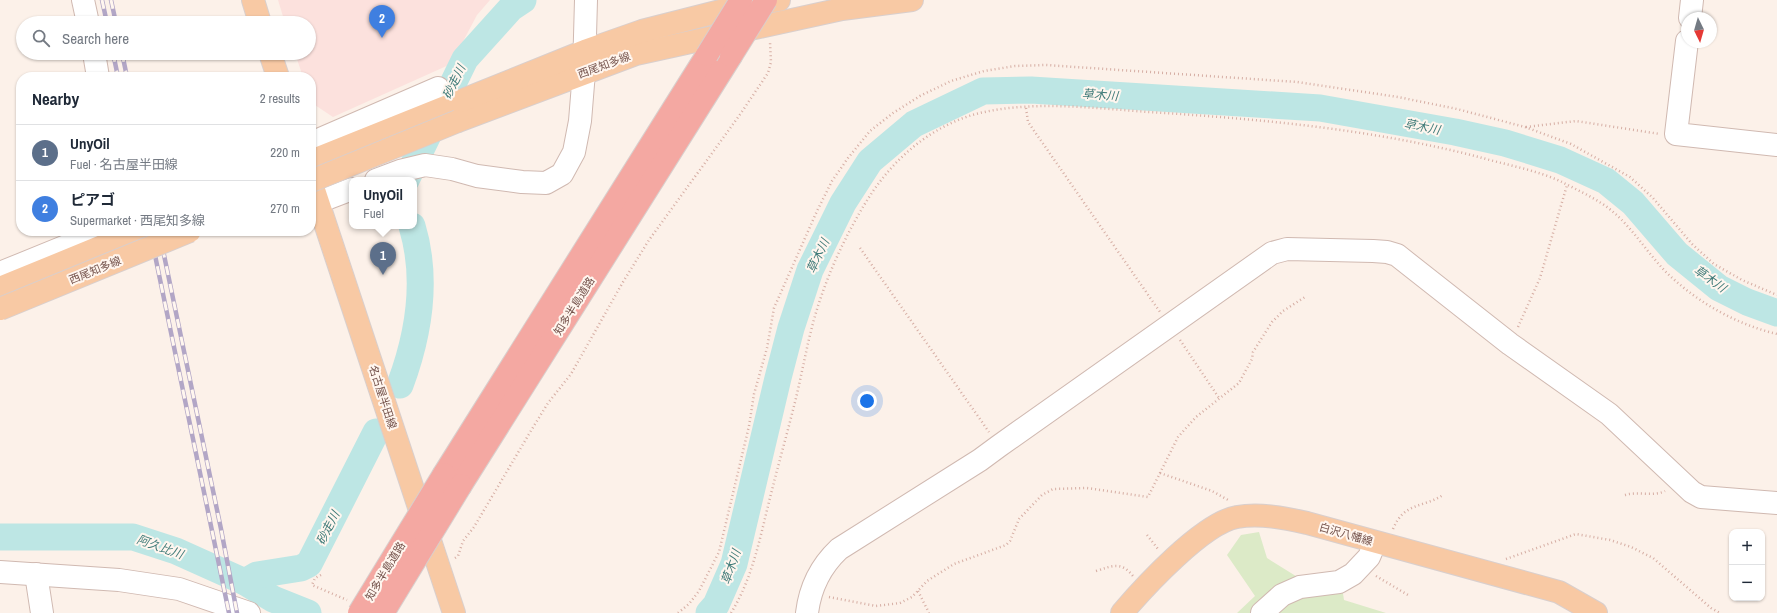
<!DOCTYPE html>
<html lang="en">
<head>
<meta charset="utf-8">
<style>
  :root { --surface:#fff; --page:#f2f2f3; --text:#1f2937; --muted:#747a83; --line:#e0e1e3; --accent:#e25752 }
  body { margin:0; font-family:"Archivo Narrow","Noto Sans JP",sans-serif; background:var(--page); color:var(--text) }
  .controls { position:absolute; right:12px; bottom:12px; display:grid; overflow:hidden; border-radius:8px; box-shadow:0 1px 3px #0004 }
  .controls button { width:36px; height:36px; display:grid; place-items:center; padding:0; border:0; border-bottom:1px solid var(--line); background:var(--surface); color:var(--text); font:20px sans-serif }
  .compass { position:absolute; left:1681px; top:12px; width:36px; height:36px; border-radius:50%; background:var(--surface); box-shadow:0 1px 3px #0004; rotate:175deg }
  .you { position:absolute; left:867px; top:401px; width:14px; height:14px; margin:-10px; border:3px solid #fff; border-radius:50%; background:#1a73e8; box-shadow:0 0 0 6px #1a73e833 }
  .badge { display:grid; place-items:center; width:26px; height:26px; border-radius:50%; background:var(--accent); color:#fff; font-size:13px; font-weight:700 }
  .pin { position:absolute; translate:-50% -33px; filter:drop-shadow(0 1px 2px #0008) }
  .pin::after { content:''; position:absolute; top:21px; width:14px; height:12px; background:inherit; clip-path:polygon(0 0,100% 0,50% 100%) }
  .popup { position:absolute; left:349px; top:177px; width:68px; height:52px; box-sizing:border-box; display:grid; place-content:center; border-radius:8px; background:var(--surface); filter:drop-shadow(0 1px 3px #0005); font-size:13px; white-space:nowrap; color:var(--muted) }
  .popup b { font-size:15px; color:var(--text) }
  .popup::after { content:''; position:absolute; left:50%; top:100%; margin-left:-8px; border:8px solid transparent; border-top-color:var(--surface) }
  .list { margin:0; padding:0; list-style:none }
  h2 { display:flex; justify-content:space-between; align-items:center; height:52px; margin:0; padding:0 16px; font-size:17px }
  h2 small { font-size:13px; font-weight:400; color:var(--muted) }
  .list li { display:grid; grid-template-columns:26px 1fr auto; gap:12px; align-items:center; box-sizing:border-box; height:56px; padding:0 16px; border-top:1px solid var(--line) }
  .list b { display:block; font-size:15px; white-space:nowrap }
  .list p { margin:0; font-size:13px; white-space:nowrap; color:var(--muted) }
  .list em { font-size:13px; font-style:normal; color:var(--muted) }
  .icon { flex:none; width:22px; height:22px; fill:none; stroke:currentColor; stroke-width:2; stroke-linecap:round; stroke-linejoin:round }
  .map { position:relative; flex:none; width:1777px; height:613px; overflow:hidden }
  .search { position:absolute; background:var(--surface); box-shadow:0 1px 3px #0004; left:16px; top:16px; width:300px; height:44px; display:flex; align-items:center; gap:10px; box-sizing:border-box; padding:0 14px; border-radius:22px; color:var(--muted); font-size:15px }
  .panel { position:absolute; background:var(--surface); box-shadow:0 1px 3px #0004; left:16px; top:72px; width:300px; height:164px; border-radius:16px }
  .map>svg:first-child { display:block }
  .commercial { fill:#fce1dd }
  .green { fill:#dceac7 }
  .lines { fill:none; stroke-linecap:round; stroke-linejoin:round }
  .river { stroke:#bde6e4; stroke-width:27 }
  .minor-casing { stroke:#d0b9b1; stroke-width:24 }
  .major-casing { stroke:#d9cfcd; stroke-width:24 }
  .highway-casing { stroke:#d9cfcd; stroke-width:24 }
  .path { stroke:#d6aea4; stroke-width:2.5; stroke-dasharray:1 3; stroke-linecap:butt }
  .minor { stroke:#fff; stroke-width:22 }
  .major { stroke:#f8c9a4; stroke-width:22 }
  .highway { stroke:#f4a8a2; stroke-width:22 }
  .rail-casing { stroke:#b2a6c6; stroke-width:4.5 }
  .rail { stroke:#fff6ef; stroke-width:3; stroke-dasharray:9; stroke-linecap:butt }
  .major-bridge-casing { stroke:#d9cfcd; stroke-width:24; stroke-linecap:butt }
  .highway-bridge-casing { stroke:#d9cfcd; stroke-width:24; stroke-linecap:butt }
  .major-bridge { stroke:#f8c9a4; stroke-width:22 }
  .highway-bridge { stroke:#f4a8a2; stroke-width:22 }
  .labels { text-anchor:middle; stroke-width:4; stroke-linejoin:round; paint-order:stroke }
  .street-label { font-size:11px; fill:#76544d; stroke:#fff6ef }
  .water-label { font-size:12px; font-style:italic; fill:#407b79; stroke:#fff6ef }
</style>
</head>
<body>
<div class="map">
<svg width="1777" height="613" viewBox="0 0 1777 613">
  <rect width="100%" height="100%" fill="#fcf1e9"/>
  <path class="commercial" d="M 278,0 L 490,0 L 477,15 L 451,64 L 333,117 L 312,103 L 311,77 L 303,77 L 295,53 L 309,53 L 309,23 L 285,23 Z"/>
  <path class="green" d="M 1259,532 L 1267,558 L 1299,578 L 1340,574 L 1344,600 L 1386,613 L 1237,613 L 1255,596 L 1227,555 L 1241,535 Z"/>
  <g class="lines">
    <g class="river">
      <path d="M 406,180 L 465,59 L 511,8 L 523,0"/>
      <path d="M 400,385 C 419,334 428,279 412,226"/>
      <path d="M 0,537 L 133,537 L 176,551 L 245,582 L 273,599 L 308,613"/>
      <path d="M 245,582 L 257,575 L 301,568 L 309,564 L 376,432"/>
      <path d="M 709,613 L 716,605 L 734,564 L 778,378 L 791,328 L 810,270 L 843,203 L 870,161 L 914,124 L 983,91 L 1031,90 L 1320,108 L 1455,132 L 1505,143 L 1560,160 L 1606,181 L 1633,203 L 1677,254 L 1719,288 L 1747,302 L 1777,313"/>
    </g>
    <defs>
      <g id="minor">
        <path d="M 83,0 L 88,23"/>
        <path d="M 1690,18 L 1692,0"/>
        <path d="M 1687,41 L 1676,134 L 1777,145"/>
        <path d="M 94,53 L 98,77"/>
        <path d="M 311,143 L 438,88"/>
        <path d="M 376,180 L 400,171 L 425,165 L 452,169 L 477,176 L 522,182 L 546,183 L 562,174 L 574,152 L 580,121 L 584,72 L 586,0"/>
        <path d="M 318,202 L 352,189"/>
        <path d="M 0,273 L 103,231"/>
        <path d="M 0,572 L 119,580 L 179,589 L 249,613"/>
        <path d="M 36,574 L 42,613"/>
        <path d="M 807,613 C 810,588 821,566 839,549 L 980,460 L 999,446 L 1272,253 L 1287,249 L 1373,251 L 1387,252 L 1397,255 L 1510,344 L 1609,414 L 1692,492 L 1701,497 L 1777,503"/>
        <path d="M 1262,613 L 1282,595 L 1300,587 L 1339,582 L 1353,574 L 1369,557 L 1375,543"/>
      </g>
      <g id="major">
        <path d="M 253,0 L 260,23"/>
        <path d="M 270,53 L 278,77"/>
        <path d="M 458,121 L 636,54 L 842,9 L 912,0"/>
        <path d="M 311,161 L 585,51 L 642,31 L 736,7 L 779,0"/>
        <path d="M 311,181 L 454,613"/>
        <path d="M 0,288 L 139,231"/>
        <path d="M 1122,613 C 1145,586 1203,523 1237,517 C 1260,513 1285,518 1307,523 L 1559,592 L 1596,613"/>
      </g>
      <g id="highway">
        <path d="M 444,474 L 707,55"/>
        <path d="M 461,485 L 731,56"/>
      </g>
    </defs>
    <use href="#minor" class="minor-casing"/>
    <use href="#major" class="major-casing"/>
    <use href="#highway" class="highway-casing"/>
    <g class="path">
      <path d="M 1026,108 L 1028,122 L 1160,312"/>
      <path d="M 1526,127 L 1576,121 L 1660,134"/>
      <path d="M 860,248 L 989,432"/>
      <path d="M 1518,327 L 1540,278 L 1567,185"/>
      <path d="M 1180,340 L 1219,398"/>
      <path d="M 1160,473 L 1212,491 L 1230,501"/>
      <path d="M 1625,495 C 1638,491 1653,497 1665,491"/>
      <path d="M 1393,529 C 1404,502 1423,508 1443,495"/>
      <path d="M 1147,535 L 1158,549"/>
      <path d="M 455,558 L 458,556 L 463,541 L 474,527 L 532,429 L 548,403 L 571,374 L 623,282 L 649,240 L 739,116 L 768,73 L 771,62 L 770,42"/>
      <path d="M 1506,559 L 1576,534 L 1610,540 L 1631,547 L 1653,558 L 1711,608 L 1720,613"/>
      <path d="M 1096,571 C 1112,566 1121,561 1133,576"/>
      <path d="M 321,575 L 315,578 L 312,585 L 347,600"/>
      <path d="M 1376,576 L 1408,595"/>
      <path d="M 918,591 L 929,613"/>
      <path d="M 829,597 L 876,606 L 900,603 L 912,597 L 927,581 L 954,564 L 1006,545 L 1010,541 L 1019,519 L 1042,495 L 1053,489 L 1087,488 L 1148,497 L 1178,437 L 1196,417 L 1239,383 L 1252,359 L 1253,352 L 1272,322 L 1283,311 L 1305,297"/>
      <path d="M 678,613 L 689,604 L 699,591 L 719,552 L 749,426 L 754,394 L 767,348 L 774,308 L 817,211 L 832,181 L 848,158 L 870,131 L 893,113 L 920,96 L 951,81 L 984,71 L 1015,66 L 1046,65 L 1297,82 L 1398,97 L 1457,109 L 1525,127 L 1571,144 L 1630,177 L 1653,198 L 1692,244 L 1714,264 L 1742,280 L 1777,295"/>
      <path d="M 731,613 C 754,576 761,532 772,490 C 779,462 787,434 794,406 C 803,371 808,335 820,300 C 831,267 847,233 866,202 C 890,163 924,131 969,116 C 1025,99 1092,108 1149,112 C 1260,119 1371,129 1479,157 C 1506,165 1537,170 1562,182 C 1577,190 1593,197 1607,207 C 1630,224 1645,250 1665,271 C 1695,301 1735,324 1777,334"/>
    </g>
    <use href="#minor" class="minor"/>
    <use href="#major" class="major"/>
    <use href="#highway" class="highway"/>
    <defs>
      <g id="rail">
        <path d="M 102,0 L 107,23"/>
        <path d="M 111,0 L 116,23"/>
        <path d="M 113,53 L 118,77"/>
        <path d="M 122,53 L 127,77"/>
        <path d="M 150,231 L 229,613"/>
        <path d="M 159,231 L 221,529 L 237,613"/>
      </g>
    </defs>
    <use href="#rail" class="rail-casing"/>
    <use href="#rail" class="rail"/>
    <defs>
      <g id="major-bridge">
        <path d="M 311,181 L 458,121"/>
        <path d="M 0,309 L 190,231"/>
      </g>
      <g id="highway-bridge">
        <path d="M 707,55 L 741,0"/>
        <path d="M 731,56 L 766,0"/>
        <path d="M 359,613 L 444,474"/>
        <path d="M 383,613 L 461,485"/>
      </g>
    </defs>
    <use href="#major-bridge" class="major-bridge-casing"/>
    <use href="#highway-bridge" class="highway-bridge-casing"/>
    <use href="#major-bridge" class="major-bridge"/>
    <use href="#highway-bridge" class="highway-bridge"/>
  </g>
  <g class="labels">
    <g class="street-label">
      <text transform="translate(604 65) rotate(-20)" y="4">西尾知多線</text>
      <text transform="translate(95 270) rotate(-22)" y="4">西尾知多線</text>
      <text transform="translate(574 306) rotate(-58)" y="4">知多半島道路</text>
      <text transform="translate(383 397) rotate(72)" y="4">名古屋半田線</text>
      <text transform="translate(1346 534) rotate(16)" y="4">白沢八幡線</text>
      <text transform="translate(385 571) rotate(-59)" y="4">知多半島道路</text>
    </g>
    <g class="water-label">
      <text transform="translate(454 82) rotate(-64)" y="4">砂走川</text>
      <text transform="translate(1100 95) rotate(4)" y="4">草木川</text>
      <text transform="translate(1422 127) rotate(11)" y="4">草木川</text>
      <text transform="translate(818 256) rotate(-65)" y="4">草木川</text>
      <text transform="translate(1710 279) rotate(35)" y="4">草木川</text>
      <text transform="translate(328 528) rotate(-63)" y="4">砂走川</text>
      <text transform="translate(160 547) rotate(20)" y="4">阿久比川</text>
      <text transform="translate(731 567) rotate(-71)" y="4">草木川</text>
    </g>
  </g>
</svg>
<div class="controls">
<button>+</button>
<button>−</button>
</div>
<svg class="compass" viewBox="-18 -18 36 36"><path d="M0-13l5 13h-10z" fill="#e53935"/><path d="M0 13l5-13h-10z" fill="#747a83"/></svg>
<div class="you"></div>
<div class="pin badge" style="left:383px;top:275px;background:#5c6f8a">1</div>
<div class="popup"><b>UnyOil</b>Fuel</div>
<div class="pin badge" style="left:382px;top:38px;background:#3f7fe0">2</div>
<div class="search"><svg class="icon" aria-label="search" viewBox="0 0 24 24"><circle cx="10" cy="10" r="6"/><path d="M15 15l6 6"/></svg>Search here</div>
<section class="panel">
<h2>Nearby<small>2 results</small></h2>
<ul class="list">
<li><span class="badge" style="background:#5c6f8a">1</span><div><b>UnyOil</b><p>Fuel · 名古屋半田線</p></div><em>220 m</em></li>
<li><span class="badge" style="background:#3f7fe0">2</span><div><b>ピアゴ</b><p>Supermarket · 西尾知多線</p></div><em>270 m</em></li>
</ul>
</section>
</div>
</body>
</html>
